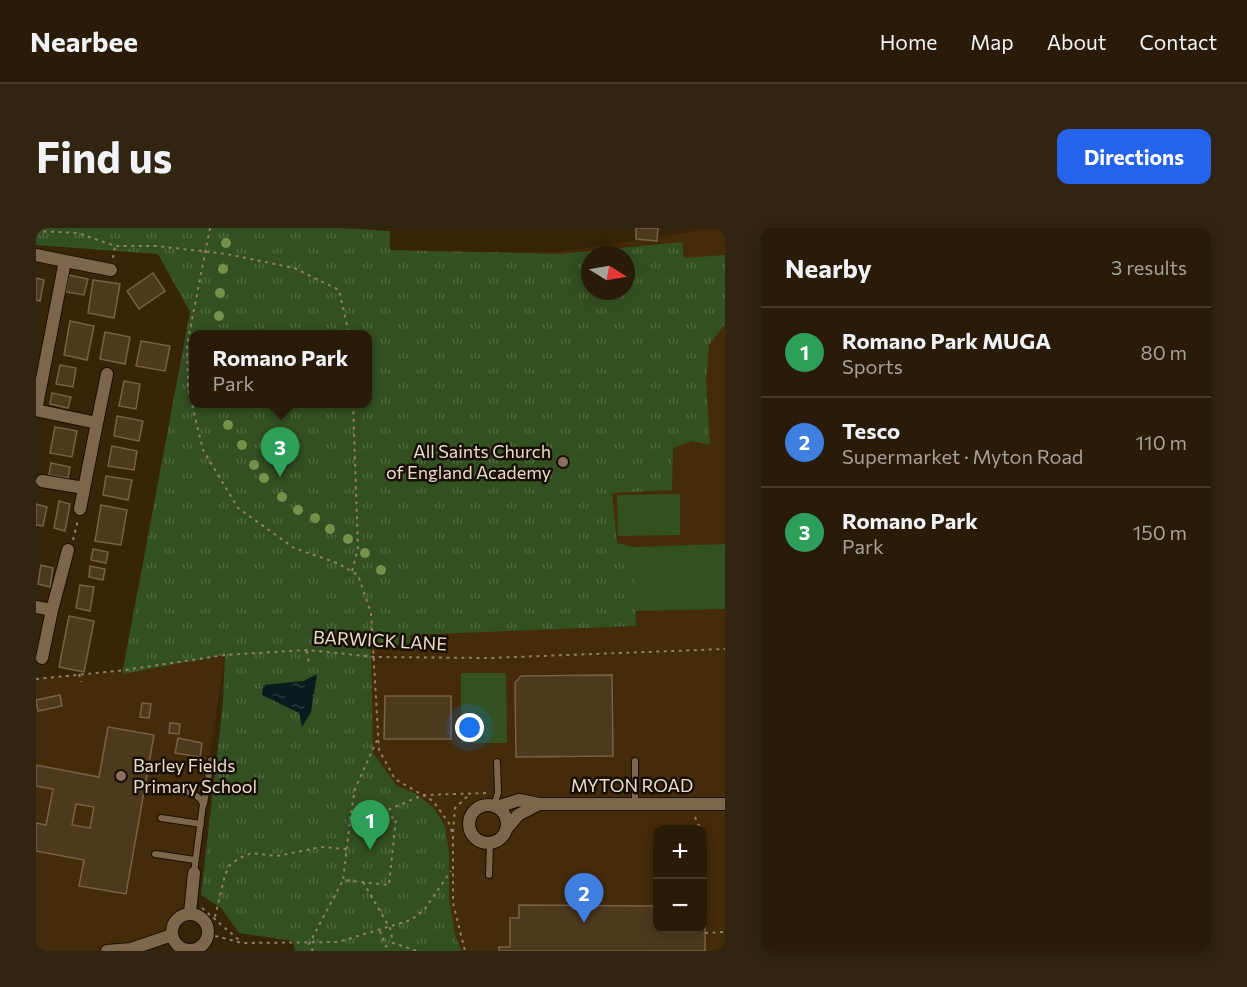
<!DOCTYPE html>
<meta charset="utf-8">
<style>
:root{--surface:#291b07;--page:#312411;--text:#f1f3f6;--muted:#a5a19b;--line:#453928;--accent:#2563eb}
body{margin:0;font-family:Commissioner,sans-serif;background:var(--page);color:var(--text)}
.controls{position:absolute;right:18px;bottom:18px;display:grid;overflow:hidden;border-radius:12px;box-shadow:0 3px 15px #0003}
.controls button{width:54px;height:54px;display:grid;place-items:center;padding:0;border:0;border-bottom:2px solid var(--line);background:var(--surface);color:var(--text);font:30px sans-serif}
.compass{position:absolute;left:545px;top:18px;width:54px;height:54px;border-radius:50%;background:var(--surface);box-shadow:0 3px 15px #0003;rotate:101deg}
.you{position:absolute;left:434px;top:500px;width:21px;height:21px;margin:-15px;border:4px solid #fff;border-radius:50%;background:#1a73e8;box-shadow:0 0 0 9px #1a73e833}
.badge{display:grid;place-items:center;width:39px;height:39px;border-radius:50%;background:var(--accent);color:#fff;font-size:20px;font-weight:700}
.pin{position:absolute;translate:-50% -50px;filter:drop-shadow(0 2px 3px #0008)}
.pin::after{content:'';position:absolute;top:32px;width:21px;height:18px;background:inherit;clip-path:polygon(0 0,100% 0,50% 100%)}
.popup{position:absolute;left:153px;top:102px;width:183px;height:78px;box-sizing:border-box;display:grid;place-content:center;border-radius:12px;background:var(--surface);filter:drop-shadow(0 2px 4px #0005);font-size:20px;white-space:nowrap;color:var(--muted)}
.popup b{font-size:22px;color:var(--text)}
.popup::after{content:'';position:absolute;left:50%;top:100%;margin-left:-12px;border:12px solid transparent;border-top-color:var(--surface)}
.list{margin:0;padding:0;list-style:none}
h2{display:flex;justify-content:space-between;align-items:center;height:78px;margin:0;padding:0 24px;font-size:26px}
h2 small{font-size:20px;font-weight:400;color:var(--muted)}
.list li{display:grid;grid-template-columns:39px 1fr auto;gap:18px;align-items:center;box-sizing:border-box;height:90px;padding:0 24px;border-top:2px solid var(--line)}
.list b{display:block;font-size:22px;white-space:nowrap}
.list p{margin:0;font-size:20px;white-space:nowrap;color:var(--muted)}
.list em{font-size:20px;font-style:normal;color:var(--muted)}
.map{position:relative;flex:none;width:689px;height:723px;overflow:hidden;border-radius:12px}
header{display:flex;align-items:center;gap:36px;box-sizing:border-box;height:84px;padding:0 30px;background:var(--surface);border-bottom:2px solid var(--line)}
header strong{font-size:28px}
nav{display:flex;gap:33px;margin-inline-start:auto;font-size:21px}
.intro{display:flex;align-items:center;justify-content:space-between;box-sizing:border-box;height:144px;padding:0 36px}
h1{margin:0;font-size:42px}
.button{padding:15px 27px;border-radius:12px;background:var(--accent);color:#fff;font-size:21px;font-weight:700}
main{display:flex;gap:36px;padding:0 36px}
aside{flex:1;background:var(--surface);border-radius:12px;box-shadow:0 3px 15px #0003}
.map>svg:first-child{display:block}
.built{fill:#442b09;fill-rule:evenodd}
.grass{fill:#335021}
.park{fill:url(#park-tufts);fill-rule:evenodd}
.water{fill:url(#water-ripples)}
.building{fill:#4d391e;stroke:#786247;stroke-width:1.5;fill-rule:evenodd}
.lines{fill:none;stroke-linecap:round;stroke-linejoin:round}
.service-casing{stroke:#1c0e00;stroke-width:8}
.minor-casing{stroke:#1c0e00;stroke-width:14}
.path{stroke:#90806b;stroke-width:2;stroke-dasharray:3 4.5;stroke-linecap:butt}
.service{stroke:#7d674c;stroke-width:6}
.minor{stroke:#7d674c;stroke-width:12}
.tree{fill:#75914a}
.education-dot{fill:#8d6e63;stroke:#180f05;stroke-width:2}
.labels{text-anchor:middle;stroke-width:5;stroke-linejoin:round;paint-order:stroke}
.poi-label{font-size:18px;fill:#e9dccd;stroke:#180f05;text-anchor:end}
.street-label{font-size:18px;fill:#e9dccd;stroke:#180f05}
</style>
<header>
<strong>Nearbee</strong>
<nav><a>Home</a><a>Map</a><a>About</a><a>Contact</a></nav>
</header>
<div class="intro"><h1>Find us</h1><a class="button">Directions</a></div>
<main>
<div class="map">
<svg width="689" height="723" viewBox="0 0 689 723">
<defs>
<pattern id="park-tufts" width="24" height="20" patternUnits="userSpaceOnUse" patternTransform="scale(1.5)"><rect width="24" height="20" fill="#335021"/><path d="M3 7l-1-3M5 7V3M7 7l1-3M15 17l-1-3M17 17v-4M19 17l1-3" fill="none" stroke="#516940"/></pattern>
<pattern id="water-ripples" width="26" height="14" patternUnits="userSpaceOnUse" patternTransform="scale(1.5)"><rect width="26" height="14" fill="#081b1d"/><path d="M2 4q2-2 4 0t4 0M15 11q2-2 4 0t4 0" fill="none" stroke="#2c3c3d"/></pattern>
</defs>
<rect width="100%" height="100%" fill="#372409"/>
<path class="built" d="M680,0h9v723h-264l-6,-17 -6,-36v-46l-34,-59 -18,-7 -24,-33 -3,-105 40,-5 -20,-392 169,1zM554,27h36v36h-36zM622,602h44v98h-44z
M189,427l-33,218 -2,40 -9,2 -7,7 -2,13 -65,16h-71v-272l89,-9z"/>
<path class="grass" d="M644,266v41l-62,1 -1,-41z
M689,316v65l-90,2 -2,-64z
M425,445h45l1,70h-46z"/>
<path class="park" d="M0,0h301l53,3v19l169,4 123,-12 2,16 41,-3v69l-16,21 -3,36 4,64 -19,-4 -18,7 -1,42 -60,3 5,50 16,4 3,79 -226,9v8l-39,5 2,105 24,33 18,7 19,15 11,18 4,26v46l6,36 6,17h-166l-2,-10 -54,-8 -18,-25 -20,-13 22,-193 2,-47 -103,19 68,-362 -32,-58 -122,-9zM554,27h36v36h-36zM157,106h174v70h-174z"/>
<path class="water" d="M281,446l-6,38 -9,15 -3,-14 -37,-18 1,-10 41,-4z"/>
<path class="building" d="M600,0h22l-1,13 -21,-2z
M117,45l12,18 -26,18 -12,-18z
M33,47l19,4 -4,16 -18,-3z
M0,50l8,2 -4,21 -4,-1z
M57,52l27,4 -6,34 -26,-5z
M34,93l24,5 -7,34 -23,-5z
M69,104l25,5 -5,27 -25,-5z
M105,113l29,5 -5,25 -29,-5z
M24,137l16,3 -3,19 -17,-3z
M88,153l16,3 -4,25 -17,-3z
M16,165l19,4 -3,11 -18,-4z
M81,188l26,5 -4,20 -25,-5z
M19,199l22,4 -5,26 -22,-4z
M76,218l25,5 -3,19 -26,-4z
M15,235l19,4 -2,11 -19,-3z
M70,248l26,4 -4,20 -25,-5z
M23,273l11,3 -5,27 -11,-3z
M0,276l11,3 -4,19 -7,-1z
M65,277l26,5 -6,35 -26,-4z
M57,321l15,3 -2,11 -15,-3z
M5,337l12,3 -3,19 -12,-3z
M54,338l15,3 -2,11 -14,-3z
M44,357l14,2 -4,24 -14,-3z
M33,388l25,5 -10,51 -25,-5z
M576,447l1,81 -97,1 -1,-74 6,-7z
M24,467l2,11 -24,5 -2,-11z
M349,468h66v43h-67z
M106,475l9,1 -2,14 -9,-1z
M134,495l10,1 -1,10 -10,-1z
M72,499l46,8 -28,159 -47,-8 5,-26 -48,-9v-28l10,2 7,-36 -17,-3v-21l63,12zM40,576l18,3 -4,21 -18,-3z
M142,510l24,5 -2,14 -25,-4z
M483,677l139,1v22h44v-22h3v45h-206v-4h11v-29h9z"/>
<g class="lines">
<g class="service-casing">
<path id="service" d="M599,533v45
M129,561c14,2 33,1 38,15l-9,69
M168,576l7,-44
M458,577l4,-12 -1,-31
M125,590l40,6
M119,626l40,6
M453,647l1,-32"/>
</g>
<g class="minor-casing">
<path id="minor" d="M0,27l29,6 -29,149
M29,33l46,9
M0,182l61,13 -17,86
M61,195l10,-49
M6,253l42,7
M0,379l16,3 16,-60
M6,430l10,-48
M433 596a19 19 0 1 1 38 0a19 19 0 1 1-38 0Z
M461,579l22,-7 20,4h186
M471,600l11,-13 21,-11
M154,685l4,-40
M136 704a18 18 0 1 1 36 0a18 18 0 1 1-36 0Z
M71,723l24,-2 41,-14"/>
</g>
<path class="path" d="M174,0l-23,117 1,43 15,62 35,58 56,40 43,15 21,12 13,38 8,137 16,29 38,22 16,22 4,12v68l12,48
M0,3l42,2 37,13h41l71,8 67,14 45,22 10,44
M77,30l2,-12
M37,312l5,-20
M316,343l6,-23 -5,-144
M271,423l2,12
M43,446l2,8
M0,451l89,-9 100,-15 82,-5 68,7 114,1 236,-9
M315,585l4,-24 22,-49
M340,587l20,3 -7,67 -46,-5 8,-67 25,2 47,-20 66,-2
M659,589l6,13
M417,604l2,-24 15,-14
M666,604l2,58
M327,654l27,46 3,15 24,8
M166,680l38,33
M179,689l10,-42 4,-9 9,-7 13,-6 26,3 44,-9 26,2
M344,703l8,20
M669,705l20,-1
M172,706l34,9 96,-1 73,-22 13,-10 27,-39
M277,723l-4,-7 34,-64"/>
<use href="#service" class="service"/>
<use href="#minor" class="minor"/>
</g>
<g class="tree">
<circle cx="190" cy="15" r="5"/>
<circle cx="187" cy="41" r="5"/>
<circle cx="184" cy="65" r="5"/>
<circle cx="183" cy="88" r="5"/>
<circle cx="192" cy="197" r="5"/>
<circle cx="206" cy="217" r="5"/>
<circle cx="218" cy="237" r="5"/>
<circle cx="228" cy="250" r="5"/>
<circle cx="246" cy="269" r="5"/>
<circle cx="262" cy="282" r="5"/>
<circle cx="279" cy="290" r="5"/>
<circle cx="294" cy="301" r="5"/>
<circle cx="312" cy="311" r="5"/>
<circle cx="329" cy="325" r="5"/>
<circle cx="345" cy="342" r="5"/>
</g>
<g class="education-dot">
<circle cx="527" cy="234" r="6"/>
<circle cx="85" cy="548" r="6"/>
</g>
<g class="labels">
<g class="poi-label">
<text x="515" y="230">All Saints Church<tspan x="515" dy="21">of England Academy</tspan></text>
<text x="97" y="544" text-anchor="start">Barley Fields<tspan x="97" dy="21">Primary School</tspan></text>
</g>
<g class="street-label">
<text transform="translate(344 413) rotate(3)" y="6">BARWICK LANE</text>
<text x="596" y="564">MYTON ROAD</text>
</g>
</g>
</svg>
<div class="controls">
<button>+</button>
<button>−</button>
</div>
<svg class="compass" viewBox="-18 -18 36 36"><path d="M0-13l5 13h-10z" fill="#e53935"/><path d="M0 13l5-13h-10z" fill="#a5a19b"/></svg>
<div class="you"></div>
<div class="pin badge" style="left:334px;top:622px;background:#2e9e5b">1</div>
<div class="pin badge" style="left:548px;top:695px;background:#3f7fe0">2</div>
<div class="pin badge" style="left:244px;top:249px;background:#2e9e5b">3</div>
<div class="popup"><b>Romano Park</b>Park</div>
</div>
<aside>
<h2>Nearby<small>3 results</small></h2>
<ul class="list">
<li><span class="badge" style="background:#2e9e5b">1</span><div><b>Romano Park MUGA</b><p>Sports</p></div><em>80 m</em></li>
<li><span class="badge" style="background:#3f7fe0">2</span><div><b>Tesco</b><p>Supermarket · Myton Road</p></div><em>110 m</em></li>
<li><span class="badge" style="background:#2e9e5b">3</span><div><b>Romano Park</b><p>Park</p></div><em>150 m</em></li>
</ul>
</aside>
</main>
